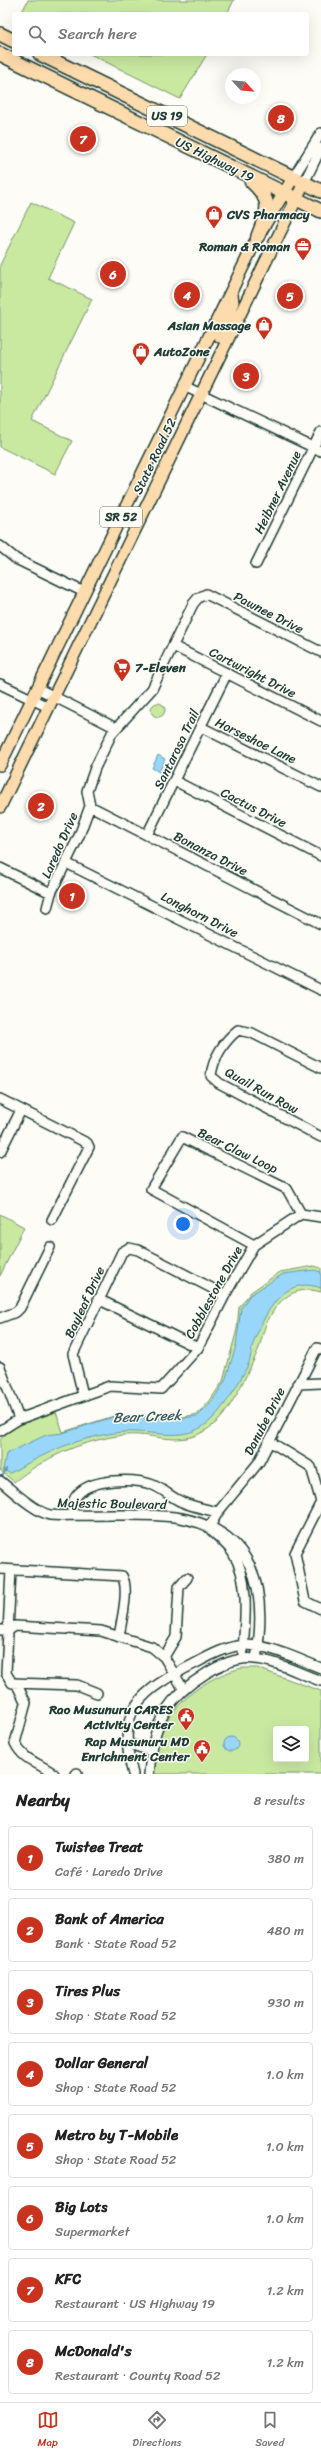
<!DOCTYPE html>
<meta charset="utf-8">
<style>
:root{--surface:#fff;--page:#f6f6f6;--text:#222;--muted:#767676;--line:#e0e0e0;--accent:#c8321e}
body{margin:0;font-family:Sriracha,sans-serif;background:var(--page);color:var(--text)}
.controls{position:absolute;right:12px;bottom:12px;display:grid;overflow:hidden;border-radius:4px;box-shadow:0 4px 16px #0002}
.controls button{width:36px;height:36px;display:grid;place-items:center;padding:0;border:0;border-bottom:1px solid var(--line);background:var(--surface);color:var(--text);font:20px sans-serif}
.compass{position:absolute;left:225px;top:68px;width:36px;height:36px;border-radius:50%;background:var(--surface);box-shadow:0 4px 16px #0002;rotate:116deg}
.you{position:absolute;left:183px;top:1224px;width:14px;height:14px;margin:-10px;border:3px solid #fff;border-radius:50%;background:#1a73e8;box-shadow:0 0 0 6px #1a73e833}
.badge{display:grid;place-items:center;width:26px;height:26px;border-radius:50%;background:var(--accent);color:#fff;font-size:13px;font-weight:700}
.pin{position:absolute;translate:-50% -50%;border:2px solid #fff;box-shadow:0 1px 4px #0006}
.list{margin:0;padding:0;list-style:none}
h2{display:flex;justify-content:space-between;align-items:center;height:52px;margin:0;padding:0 16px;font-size:17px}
h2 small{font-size:13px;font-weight:400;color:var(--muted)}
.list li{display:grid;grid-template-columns:26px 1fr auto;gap:12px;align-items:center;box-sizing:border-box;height:64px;margin:0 8px 8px;padding:0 8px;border:1px solid var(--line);border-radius:4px}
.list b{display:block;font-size:15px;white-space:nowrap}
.list p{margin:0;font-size:13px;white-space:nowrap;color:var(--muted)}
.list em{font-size:13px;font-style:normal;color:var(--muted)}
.icon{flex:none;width:22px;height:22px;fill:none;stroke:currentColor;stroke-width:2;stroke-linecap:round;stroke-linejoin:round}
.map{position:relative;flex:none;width:321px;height:1774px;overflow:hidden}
.search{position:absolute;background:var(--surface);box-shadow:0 4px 16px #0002;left:12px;right:12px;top:12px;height:44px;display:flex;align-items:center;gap:10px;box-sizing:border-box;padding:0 14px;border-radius:4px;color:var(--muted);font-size:15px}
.sheet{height:628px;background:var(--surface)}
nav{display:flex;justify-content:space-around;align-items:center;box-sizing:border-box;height:56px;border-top:1px solid var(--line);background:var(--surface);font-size:11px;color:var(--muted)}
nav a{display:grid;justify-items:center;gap:2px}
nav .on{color:var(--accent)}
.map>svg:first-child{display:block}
.green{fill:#c9e9a1;stroke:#74936a;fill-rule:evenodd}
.water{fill:#99d7fa;stroke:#6899ab}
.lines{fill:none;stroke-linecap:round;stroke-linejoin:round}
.stream{stroke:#6899ab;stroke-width:2}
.minor-casing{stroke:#1f3d34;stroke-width:12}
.major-casing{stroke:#1f3d34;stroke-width:14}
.highway-casing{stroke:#1f3d34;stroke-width:16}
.minor{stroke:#fdfcf7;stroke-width:9}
.major{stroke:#fddbac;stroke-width:11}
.highway{stroke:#fddbac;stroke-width:13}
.labels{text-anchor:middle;stroke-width:3;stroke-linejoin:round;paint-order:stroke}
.shield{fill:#fdfcf7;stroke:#62766e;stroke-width:1}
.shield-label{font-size:12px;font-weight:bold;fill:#1f3d34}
.street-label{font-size:13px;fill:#1f3d34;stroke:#fdfcf7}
.poi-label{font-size:13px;font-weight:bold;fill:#1f3d34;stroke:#fdfcf7;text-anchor:end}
.water-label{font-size:14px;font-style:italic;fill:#375c5c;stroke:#fdfcf7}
</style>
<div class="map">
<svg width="321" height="1774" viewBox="0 0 321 1774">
<rect width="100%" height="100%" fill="#fdfcf7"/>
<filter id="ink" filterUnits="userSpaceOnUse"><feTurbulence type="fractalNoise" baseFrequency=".025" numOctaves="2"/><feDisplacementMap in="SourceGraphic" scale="8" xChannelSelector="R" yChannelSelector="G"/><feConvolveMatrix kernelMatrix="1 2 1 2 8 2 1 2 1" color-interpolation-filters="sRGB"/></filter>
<g filter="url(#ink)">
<path class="green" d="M28,0h206l-7,14h-206z
M90,54h117l-27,45z
M31,202l43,21 -26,55 44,21 -60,122 40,20 -17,33 -55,-27v-182z
M151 710a7 7 0 1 1 14 0a7 7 0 1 1-14 0Z
M0,1214l24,13 -24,49z
M314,1266l7,2v24c-29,-9 -48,12 -57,38 -2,6 -3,12 -5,18 -7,17 -28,61 -41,73 -38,34 -60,8 -101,15 -38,6 -73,22 -103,46l-14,-12v-30c12,-16 38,-21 56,-28l7,20 54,-17 61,3 20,-4 11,-12 14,-21 14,-52 2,-22 12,-15 29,-20z
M242,1668h15l64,23v83h-167c-5,-52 41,-95 88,-106zM276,1729h30v30h-30z"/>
<path class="water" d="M158,755l7,4 -6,13 -7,-4z
M314,1270l7,2v16c-38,-14 -57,27 -68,56 -2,7 -2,15 -5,21 -9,18 -21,39 -35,53 -23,24 -49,15 -77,14 -13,-1 -30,2 -42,5 -29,6 -59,22 -84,36l-7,-3 3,-16 40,-19 17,-2 53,-17 61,3 21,-3 13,-13 14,-22 11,-35 5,-38 9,-13 33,-21z
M224 1744a7 7 0 1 1 14 0a7 7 0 1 1-14 0Z"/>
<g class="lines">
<path class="stream" d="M1,1479l5,-10"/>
<g class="minor-casing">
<path id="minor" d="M293,178l28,-45
M304,183l17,-35
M184,386l137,65
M0,546l16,13 68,33
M256,564l65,-132
M173,646l148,75
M0,684l48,23
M37,688l79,40
M201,727l120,60
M175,781l146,75
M90,806l231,118
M147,835l80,-162
M66,863l255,127
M0,868l51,25
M47,908l4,-15 28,-57 11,-30 -3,-15 8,-23 17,-35 40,-44 41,-85 5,-6 8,-4 115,58
M321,1068l-69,-35 -14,-3c-14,11 -25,28 -27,46l8,7 102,54
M0,1099l87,44 2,4 -37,73
M0,1152l21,-42
M254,1245l-103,-56 31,-52 105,52 14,25
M98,1299l100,49
M0,1318l16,-6 4,-4 30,-61
M0,1367l19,52
M298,1384l23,-1
M83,1395l-10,-41 49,-102 7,-4 9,2 87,45
M0,1431l19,-12 91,-33 51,3 37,-41 27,-53 29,-50 47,-31 20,3
M269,1441l42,26 10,35 -26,51 10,48 16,8
M0,1481c12,9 35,31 50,34 9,1 19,0 27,0 32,1 66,-2 98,2 80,12 93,71 81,142
M72,1515c0,-7 0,-14 5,-20 14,-17 58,-17 76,-10 10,4 19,13 29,17 11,5 24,7 36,10
M209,1528l9,-16 41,-50 58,-114 4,1
M211,1530c7,7 17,15 22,23 17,27 12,67 10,98
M0,1569l122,7c8,13 -1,46 -3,61
M11,1570l-5,103 6,10 65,2 20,8
M0,1630h9l6,-4 86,5 51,16 12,10 20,33
M164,1657l12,-20 3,-50 8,-9
M16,1683l10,20 -11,40c8,17 24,20 39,31
M126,1743l25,8
M76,1774l1,-1
M133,1774c-18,-65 7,-83 61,-110 15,-8 33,-18 51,-19 26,0 52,14 76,23
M149,1774c2,-22 5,-45 17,-64 16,-24 59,-55 89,-51 22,2 45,15 66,22"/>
</g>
<g class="major-casing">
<path id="major" d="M220,337l13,-35 -1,-7
M0,765l258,-529 35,-58
M0,807l304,-624"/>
</g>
<g class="highway-casing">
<path id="highway" d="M0,34l14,7
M0,54l321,157
M40,54l281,137
M251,181c23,21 17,29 7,55"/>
</g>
<use href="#minor" class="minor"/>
<use href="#major" class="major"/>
<use href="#highway" class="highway"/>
</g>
</g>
<defs>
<g id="shop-pin" transform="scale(0.9)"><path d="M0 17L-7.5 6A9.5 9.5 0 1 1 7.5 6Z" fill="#c8321e" stroke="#fdfcf7"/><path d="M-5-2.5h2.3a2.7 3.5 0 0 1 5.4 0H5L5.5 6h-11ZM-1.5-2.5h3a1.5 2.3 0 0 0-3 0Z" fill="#fff"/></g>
<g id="office-pin" transform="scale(0.9)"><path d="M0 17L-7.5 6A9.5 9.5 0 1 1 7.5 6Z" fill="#c8321e" stroke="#fdfcf7"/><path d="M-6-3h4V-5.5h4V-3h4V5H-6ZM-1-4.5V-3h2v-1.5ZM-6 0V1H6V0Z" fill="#fff"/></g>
<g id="supermarket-pin" transform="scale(0.9)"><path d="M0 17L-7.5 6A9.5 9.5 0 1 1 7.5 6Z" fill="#c8321e" stroke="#fdfcf7"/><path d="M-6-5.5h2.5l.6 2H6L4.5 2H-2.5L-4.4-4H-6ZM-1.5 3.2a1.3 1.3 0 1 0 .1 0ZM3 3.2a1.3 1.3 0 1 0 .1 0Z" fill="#fff"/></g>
<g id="civic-pin" transform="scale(0.9)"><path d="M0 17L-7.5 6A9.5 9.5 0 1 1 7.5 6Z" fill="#c8321e" stroke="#fdfcf7"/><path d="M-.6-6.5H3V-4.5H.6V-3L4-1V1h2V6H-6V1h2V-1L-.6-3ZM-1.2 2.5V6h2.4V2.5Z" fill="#fff"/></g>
</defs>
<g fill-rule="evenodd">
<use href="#shop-pin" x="214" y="214"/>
<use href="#office-pin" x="303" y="246"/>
<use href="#shop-pin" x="264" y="325"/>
<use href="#shop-pin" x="141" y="351"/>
<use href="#supermarket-pin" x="122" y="667"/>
<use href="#civic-pin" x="186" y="1716"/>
<use href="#civic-pin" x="202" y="1748"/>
</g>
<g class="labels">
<g class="shield">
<rect x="147" y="106" width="40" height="20" rx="3"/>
<rect x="100" y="507" width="42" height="20" rx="3"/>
</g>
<g class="shield-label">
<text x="167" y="120">US 19</text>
<text x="121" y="521">SR 52</text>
</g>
<g class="street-label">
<text transform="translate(215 159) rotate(26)" y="5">US Highway 19</text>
<text transform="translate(154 456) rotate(-64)" y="5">State Road 52</text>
<text transform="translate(277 492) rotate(-64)" y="5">Heibner Avenue</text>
<text transform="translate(269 612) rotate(27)" y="5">Pawnee Drive</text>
<text transform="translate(253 672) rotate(27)" y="5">Cartwright Drive</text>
<text transform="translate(256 740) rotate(26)" y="5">Horseshoe Lane</text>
<text transform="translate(176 749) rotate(-64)" y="5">Santarosa Trail</text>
<text transform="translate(254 807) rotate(27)" y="5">Cactus Drive</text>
<text transform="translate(59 845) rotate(-66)" y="5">Laredo Drive</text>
<text transform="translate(211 853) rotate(27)" y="5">Bonanza Drive</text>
<text transform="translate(200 914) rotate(27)" y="5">Longhorn Drive</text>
<text transform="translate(262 1090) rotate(29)" y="5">Quail Run Row</text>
<text transform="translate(238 1150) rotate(26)" y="5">Bear Claw Loop</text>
<text transform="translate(213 1292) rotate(-61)" y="5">Cobblestone Drive</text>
<text transform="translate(84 1302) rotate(-65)" y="5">Bayleaf Drive</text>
<text transform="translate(264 1421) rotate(-63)" y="5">Danube Drive</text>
<text transform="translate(112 1503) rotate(1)" y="5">Majestic Boulevard</text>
</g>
<g class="poi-label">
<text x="227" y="219" text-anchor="start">CVS Pharmacy</text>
<text x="290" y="251">Roman &amp; Roman</text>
<text x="251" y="330">Asian Massage</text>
<text x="154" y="356" text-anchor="start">AutoZone</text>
<text x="135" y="672" text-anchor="start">7-Eleven</text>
<text x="173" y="1714">Rao Musunuru CARES<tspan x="173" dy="15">Activity Center</tspan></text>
<text x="189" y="1746">Rap Musunuru MD<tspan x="189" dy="15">Enrichment Center</tspan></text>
</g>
<g class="water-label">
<text transform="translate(147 1416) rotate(-2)" y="5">Bear Creek</text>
</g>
</g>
</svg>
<div class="controls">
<button><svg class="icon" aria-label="layers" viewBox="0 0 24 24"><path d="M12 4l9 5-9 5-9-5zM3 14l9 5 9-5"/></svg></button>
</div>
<svg class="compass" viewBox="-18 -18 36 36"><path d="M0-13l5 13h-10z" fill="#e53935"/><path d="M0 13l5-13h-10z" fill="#767676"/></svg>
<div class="you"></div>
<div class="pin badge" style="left:72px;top:896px">1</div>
<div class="pin badge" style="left:41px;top:806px">2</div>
<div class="pin badge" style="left:246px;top:376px">3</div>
<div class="pin badge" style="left:187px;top:295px">4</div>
<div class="pin badge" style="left:290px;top:296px">5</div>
<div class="pin badge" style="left:113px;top:274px">6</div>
<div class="pin badge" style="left:83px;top:139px">7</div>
<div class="pin badge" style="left:281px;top:118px">8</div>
<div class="search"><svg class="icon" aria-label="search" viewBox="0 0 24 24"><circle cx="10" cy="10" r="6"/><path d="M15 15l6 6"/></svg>Search here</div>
</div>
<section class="sheet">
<h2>Nearby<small>8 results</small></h2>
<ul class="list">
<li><span class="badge">1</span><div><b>Twistee Treat</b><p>Café · Laredo Drive</p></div><em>380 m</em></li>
<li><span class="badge">2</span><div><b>Bank of America</b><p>Bank · State Road 52</p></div><em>480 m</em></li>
<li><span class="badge">3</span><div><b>Tires Plus</b><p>Shop · State Road 52</p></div><em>930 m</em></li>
<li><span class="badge">4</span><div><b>Dollar General</b><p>Shop · State Road 52</p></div><em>1.0 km</em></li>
<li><span class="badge">5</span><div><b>Metro by T-Mobile</b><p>Shop · State Road 52</p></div><em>1.0 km</em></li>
<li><span class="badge">6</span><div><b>Big Lots</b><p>Supermarket</p></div><em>1.0 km</em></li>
<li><span class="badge">7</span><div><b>KFC</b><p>Restaurant · US Highway 19</p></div><em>1.2 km</em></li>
<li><span class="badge">8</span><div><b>McDonald's</b><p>Restaurant · County Road 52</p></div><em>1.2 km</em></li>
</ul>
</section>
<nav>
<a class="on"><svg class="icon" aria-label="map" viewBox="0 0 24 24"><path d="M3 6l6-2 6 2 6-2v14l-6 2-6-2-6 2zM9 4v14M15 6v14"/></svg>Map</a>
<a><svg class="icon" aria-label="directions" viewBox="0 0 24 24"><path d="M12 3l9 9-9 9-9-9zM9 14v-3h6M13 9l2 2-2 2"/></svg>Directions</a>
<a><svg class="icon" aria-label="saved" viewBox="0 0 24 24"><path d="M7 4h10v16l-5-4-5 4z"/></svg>Saved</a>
</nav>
